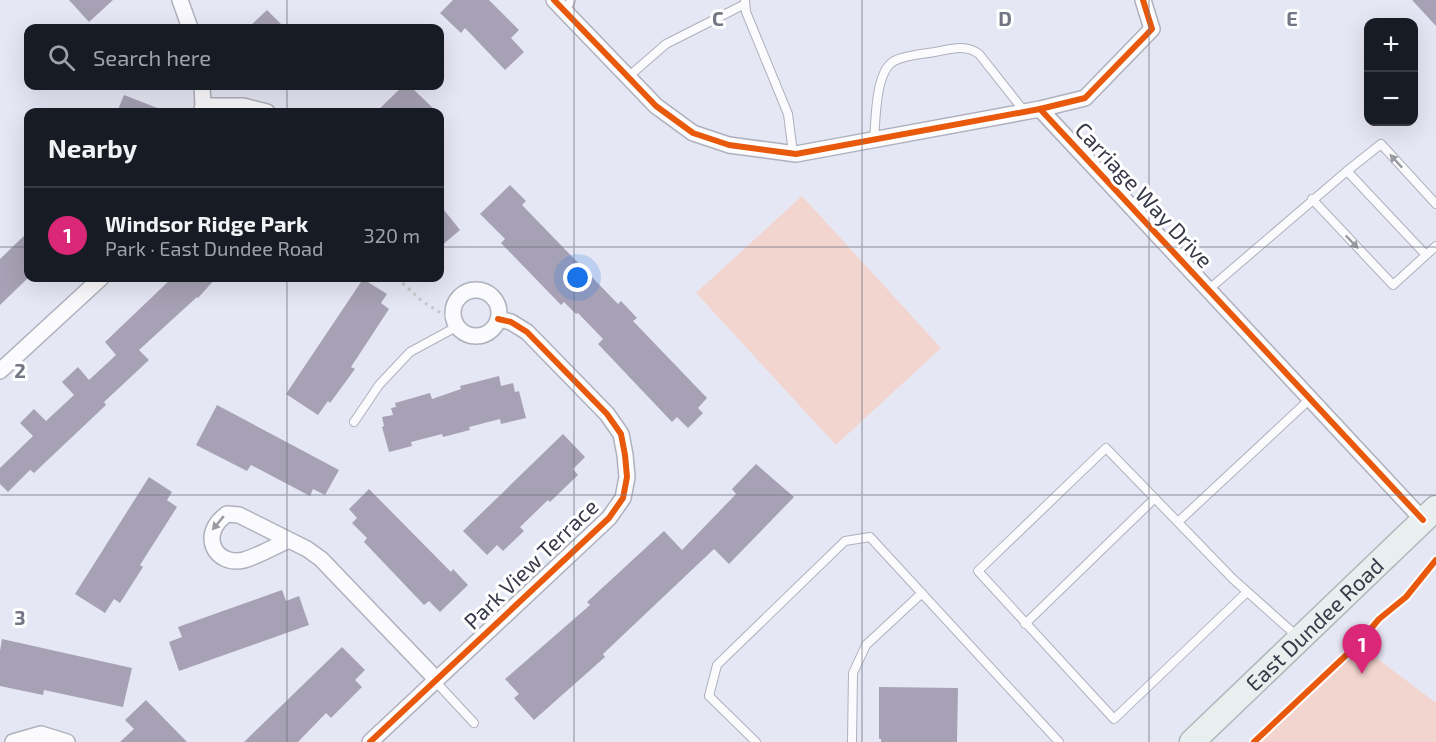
<!DOCTYPE html>
<meta charset="utf-8">
<style>
:root{--surface:#171b24;--page:#20242c;--text:#f1f3f6;--muted:#9ea1a6;--line:#363941;--accent:#db2777}
body{margin:0;font-family:"Exo 2",sans-serif;background:var(--page);color:var(--text)}
.controls{position:absolute;right:18px;top:18px;display:grid;overflow:hidden;border-radius:12px;box-shadow:0 6px 24px #0002}
.controls button{width:54px;height:54px;display:grid;place-items:center;padding:0;border:0;border-bottom:2px solid var(--line);background:var(--surface);color:var(--text);font:30px sans-serif}
.you{position:absolute;left:578px;top:278px;width:21px;height:21px;margin:-15px;border:4px solid #fff;border-radius:50%;background:#1a73e8;box-shadow:0 0 0 9px #1a73e833}
.badge{display:grid;place-items:center;width:39px;height:39px;border-radius:50%;background:var(--accent);color:#fff;font-size:20px;font-weight:700}
.pin{position:absolute;translate:-50% -50px;filter:drop-shadow(0 2px 3px #0008)}
.pin::after{content:'';position:absolute;top:32px;width:21px;height:18px;background:inherit;clip-path:polygon(0 0,100% 0,50% 100%)}
.list{margin:0;padding:0;list-style:none}
h2{display:flex;justify-content:space-between;align-items:center;height:78px;margin:0;padding:0 24px;font-size:26px}
h2 small{font-size:20px;font-weight:400;color:var(--muted)}
.list li{display:grid;grid-template-columns:39px 1fr auto;gap:18px;align-items:center;box-sizing:border-box;height:96px;padding:0 24px;border-top:2px solid var(--line)}
.list b{display:block;font-size:22px;white-space:nowrap}
.list p{margin:0;font-size:20px;white-space:nowrap;color:var(--muted)}
.list em{font-size:20px;font-style:normal;color:var(--muted)}
.icon{flex:none;width:33px;height:33px;fill:none;stroke:currentColor;stroke-width:2;stroke-linecap:round;stroke-linejoin:round}
.map{position:relative;flex:none;width:1436px;height:742px;overflow:hidden}
.search{position:absolute;background:var(--surface);box-shadow:0 6px 24px #0002;left:24px;top:24px;width:420px;height:66px;display:flex;align-items:center;gap:15px;box-sizing:border-box;padding:0 21px;border-radius:12px;color:var(--muted);font-size:22px}
.panel{position:absolute;background:var(--surface);box-shadow:0 6px 24px #0002;left:24px;top:108px;width:420px;height:174px;border-radius:12px}
.map>svg:first-child{display:block}
.green{fill:#f3d5cf}
.building{fill:#a7a1b5}
.lines{fill:none;stroke-linecap:round;stroke-linejoin:round}
.service-casing{stroke:#afb0bd;stroke-width:10}
.minor-casing{stroke:#afb0bd;stroke-width:18}
.primary-casing{stroke:#acb9ba;stroke-width:27}
.path{stroke:#c8c9ce;stroke-width:3;stroke-dasharray:3 4.5;stroke-linecap:butt}
.service{stroke:#fbfbfd;stroke-width:8}
.minor{stroke:#fbfbfd;stroke-width:15}
.primary{stroke:#e9efee;stroke-width:24}
.cycleway-casing{stroke:#fff;stroke-width:10}
.cycleway{stroke:#e8590c;stroke-width:6}
.oneway{fill:#9a9aa3}
.grid{fill:none;stroke:#757685;stroke-width:1.5;stroke-opacity:0.55}
.labels{text-anchor:middle;stroke-width:6;stroke-linejoin:round;paint-order:stroke}
.street-label{font-size:22px;fill:#383949;stroke:#fff}
.grid-label{font-size:20px;text-anchor:middle;font-weight:bold;fill:#757685;stroke:#fff;stroke-width:6;stroke-linejoin:round;paint-order:stroke}
</style>
<div class="map">
<svg width="1436" height="742" viewBox="0 0 1436 742">
<rect width="100%" height="100%" fill="#e6e7f4"/>
<path class="green" d="M802,196l139,152 -105,97 -140,-152z
M1358,644l78,59v39h-182z"/>
<path class="building" d="M69,0h44l-24,22z
M453,0h36l30,30 -8,8 13,14 -19,18 -40,-42 -4,5 -21,-20z
M1412,0h24v26z
M267,10l18,18h-37z
M403,86h7l27,26h-61z
M124,95l41,16v1h-48z
M510,185l16,16 -4,4 96,99 3,-3 16,17 -4,3 74,77 -9,10 5,5 -15,15 -11,-11 -5,5 -74,-78 5,-5 -25,-26 -2,1 -12,-12 -3,3 -60,-62 4,-4 -25,-25z
M440,205l20,25 -20,17z
M28,232v46l-28,27v-46z
M172,278h44l-18,20 -1,-1 -58,53 10,10 -45,42 2,3 -72,68 -4,-3 -22,22 -8,-8v-16l33,-32 -13,-13 14,-14 12,12 28,-26 -12,-13 16,-15 11,13 27,-25 -11,-13z
M363,279l24,15 -6,9 8,6 -38,58 4,2 -25,34 -2,-2 -10,14 -32,-21z
M499,376l2,10 12,-3 2,9 4,-1 7,27 -25,6 -1,-5 -31,8 1,3 -27,7 -1,-3 -31,8 1,4 -23,6 -7,-25 2,-1 -2,-9 11,-2 -2,-7 5,-1 -1,-4 35,-10 2,6 29,-10 -1,-3z
M217,405l122,65 -14,25 -12,-6 -3,7 -59,-31 -4,6 -51,-26z
M563,434l22,23 -12,12 5,6 -28,27 -2,-2 -28,27 4,4 -21,20 -6,-6 -10,10 -24,-24z
M756,464l38,33 -65,67 -15,-15 -111,105 2,3 -71,63 -20,-22 5,-4 -14,-15 85,-74 -3,-3 77,-71 18,19 54,-56 -4,-5z
M149,477l23,15 -5,8 10,7 -37,58 3,2 -23,36 -6,-4 -9,14 -30,-19z
M369,489l82,83 2,-3 15,16 -28,27 -11,-11 -5,4 -60,-63 3,-4 -15,-15 5,-5 -8,-9z
M282,590l4,11 13,-5 10,29 -130,46 -10,-29 13,-5 -4,-10z
M2,639l130,29 -9,39 -79,-17 -1,5 -43,-9v-35z
M342,647l23,23 -10,10 7,7 -31,31 -5,-5 -28,29h-54z
M879,687l79,1 -1,54h-76v-3h-2z
M146,700l41,42h-67l14,-13 -9,-9z"/>
<g class="lines">
<g class="service-casing">
<path id="service" d="M745,0l1,12 42,102 5,39
M565,11l6,-11
M628,77l38,-33 79,-40
M874,139c2,-20 1,-67 20,-78 11,-6 28,-7 41,-9 16,-3 30,-8 44,2l45,57
M1347,171l34,-27 55,60
M1312,199l81,86 43,-39
M1208,290l139,-119 79,84
M354,422l25,-37 31,-33 48,-26
M1178,522l132,-123
M1247,592l-133,127 -136,-148 128,-123 127,131 65,58
M1025,624l130,-126
M435,681l39,42
M756,742l-47,-46 8,-31 128,-124 25,-4 189,205
M852,742l1,-69 13,-28 56,-52"/>
</g>
<g class="minor-casing">
<path id="minor" d="M180,0l10,28
M554,0l102,106 37,27 36,12 67,9 244,-45 45,-11 67,-69 -9,-29
M203,106h40l24,6
M1040,109l383,411
M201,112l2,-6 -1,-20
M453 313a23 23 0 1 1 46 0a23 23 0 1 1-46 0Z
M0,371l101,-93
M287,541c-14,6 -29,15 -43,19 -29,7 -46,-26 -17,-46l12,1 68,34 14,10 115,120
M13,742l28,-8 26,8
M370,742l239,-224 14,-20 4,-21 -2,-22 -4,-21 -14,-20 -80,-82 -16,-10 -13,-3"/>
</g>
<g class="primary-casing">
<g id="primary">
<path id="s1" d="M1192,742l244,-234"/>
</g>
</g>
<path class="path" d="M397,278l25,23 25,16"/>
<use href="#service" class="service"/>
<use href="#minor" class="minor"/>
<use href="#primary" class="primary"/>
<g class="cycleway-casing">
<path id="cycleway" d="M554,0l102,106 37,27 36,12 67,9 244,-45 45,-11 67,-69 -9,-29
M1040,109l383,411
M370,742l239,-224 14,-20 4,-21 -2,-22 -4,-21 -14,-20 -80,-82 -16,-10 -13,-3
M1254,742l104,-98 21,-25 27,-22 30,-37"/>
</g>
<use href="#cycleway" class="cycleway"/>
</g>
<defs><path id="oneway-solid" d="M-6-.8H1V-3.2L6.5 0L1 3.2V.8H-6Z" transform="scale(1.5)"/></defs>
<g class="oneway">
<use href="#oneway-solid" transform="translate(1396 161) rotate(-133)"/>
<use href="#oneway-solid" transform="translate(1352 242) rotate(46)"/>
<use href="#oneway-solid" transform="translate(218 523) rotate(130)"/>
</g>
<path class="grid" d="M287,0v28M574,0v742M862,0v742M1149,0v742M287,86v26M0,247h28M440,247h996M287,278v464M0,495h1436"/>
<g class="labels">
<g class="street-label">
<text transform="translate(1144 195) rotate(47)" y="8">Carriage Way Drive</text>
<text transform="translate(531 564) rotate(-44)" y="8">Park View Terrace</text>
<text dy="8" stroke="none"><textPath href="#s1" startOffset="170">East Dundee Road</textPath></text>
</g>
</g>
<g class="grid-label">
<text x="718" y="26">C</text>
<text x="1005" y="26">D</text>
<text x="1292" y="26">E</text>
<text x="20" y="378">2</text>
<text x="20" y="625">3</text>
</g>
</svg>
<div class="controls">
<button>+</button>
<button>−</button>
</div>
<div class="you"></div>
<div class="pin badge" style="left:1362px;top:674px">1</div>
<div class="search"><svg class="icon" aria-label="search" viewBox="0 0 24 24"><circle cx="10" cy="10" r="6"/><path d="M15 15l6 6"/></svg>Search here</div>
<section class="panel">
<h2>Nearby<small></small></h2>
<ul class="list">
<li><span class="badge">1</span><div><b>Windsor Ridge Park</b><p>Park · East Dundee Road</p></div><em>320 m</em></li>
</ul>
</section>
</div>
